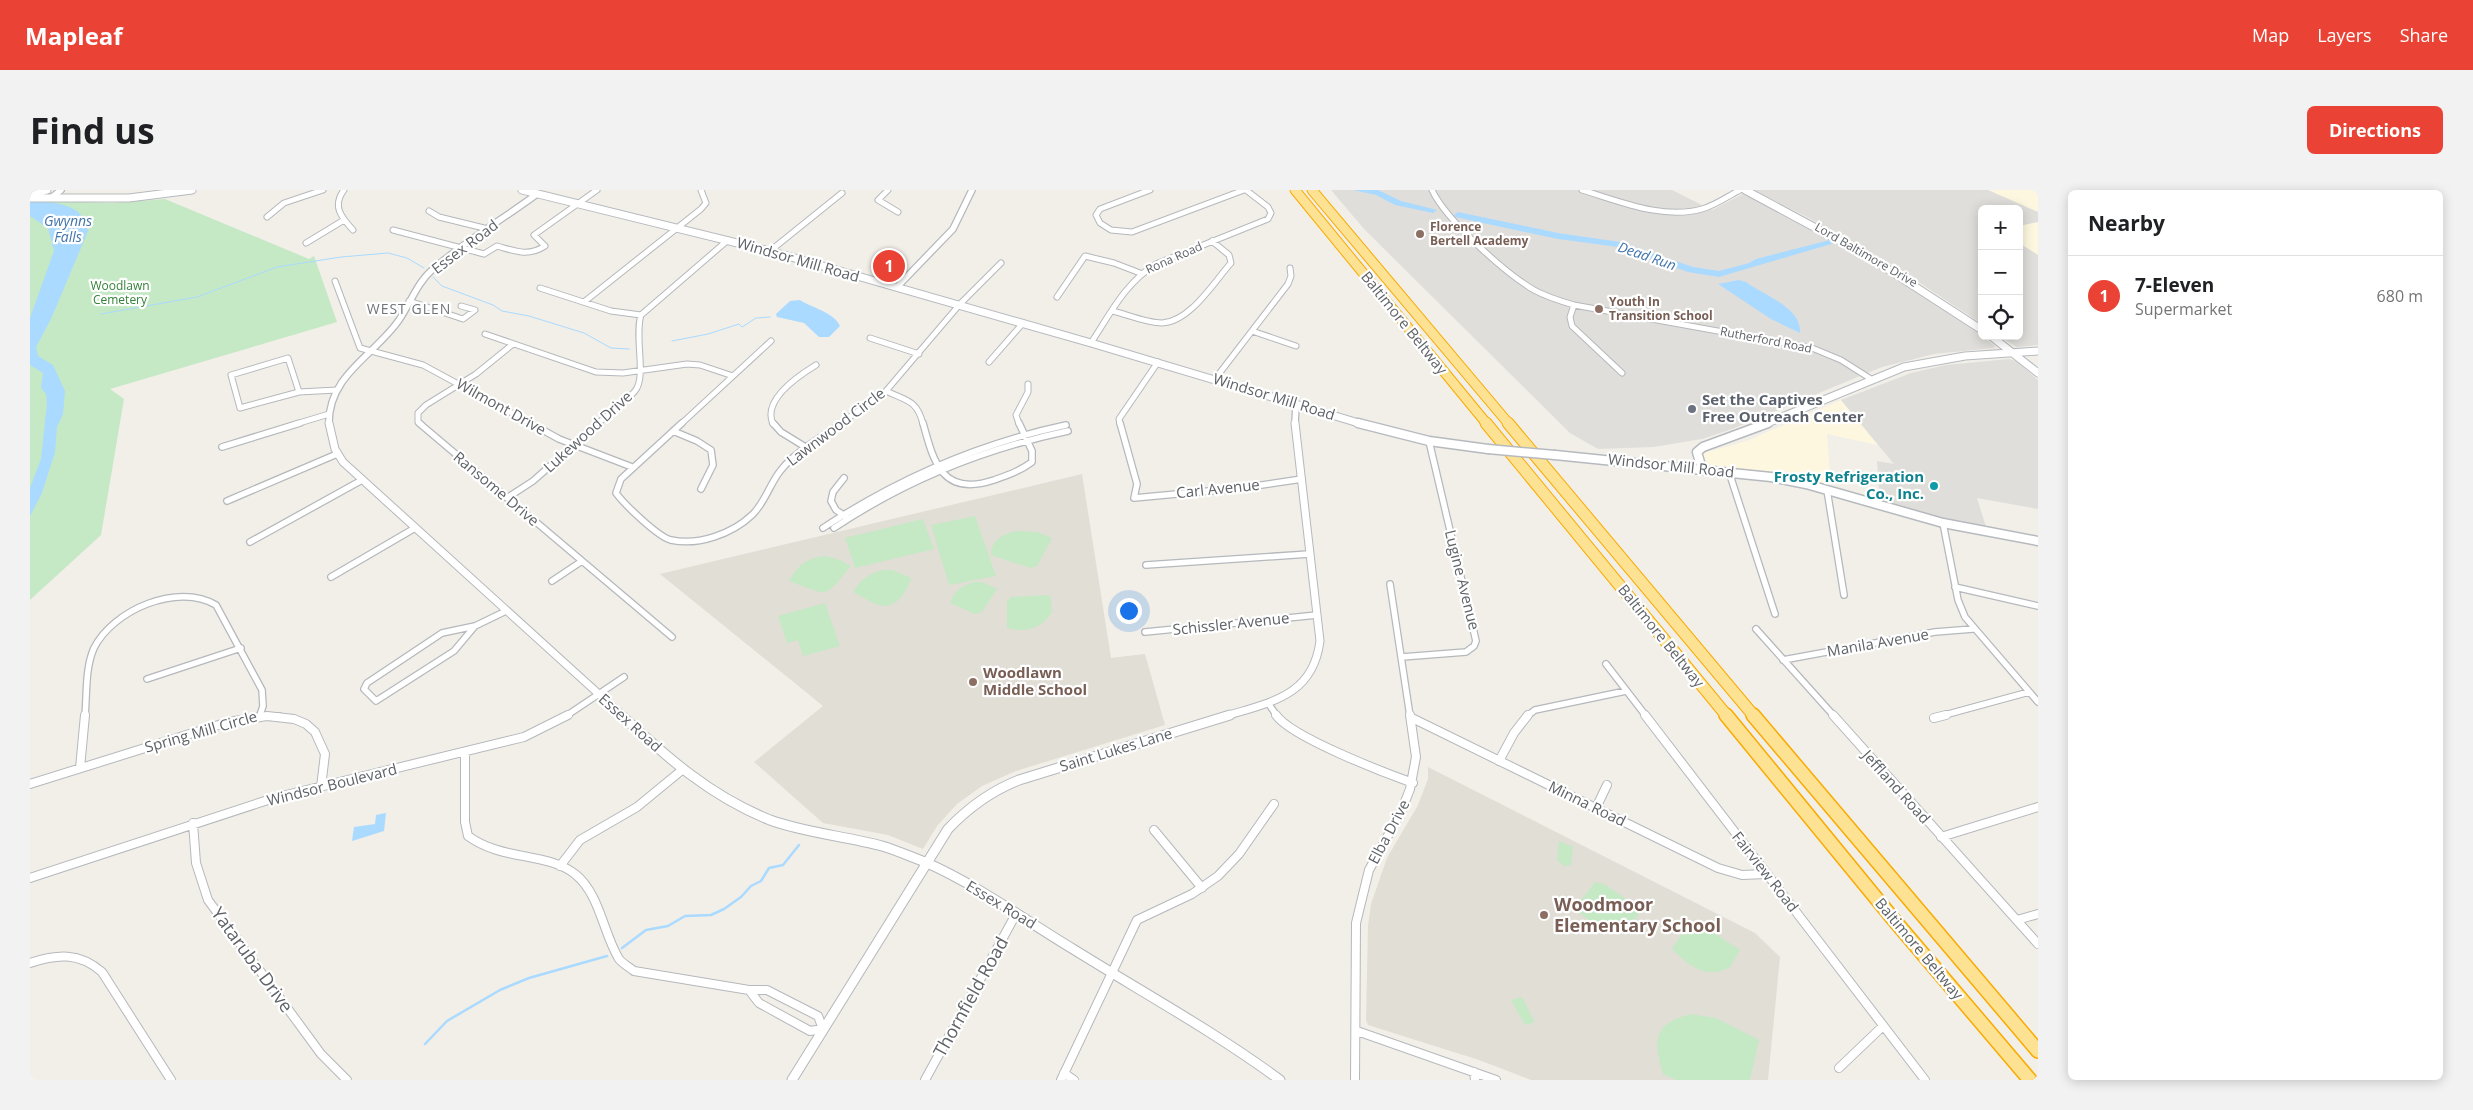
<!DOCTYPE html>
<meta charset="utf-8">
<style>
:root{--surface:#fff;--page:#f2f2f2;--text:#202124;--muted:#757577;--line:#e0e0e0;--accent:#ea4335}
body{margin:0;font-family:"Open Sans",sans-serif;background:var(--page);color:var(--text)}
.controls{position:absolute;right:15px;top:15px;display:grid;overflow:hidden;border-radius:8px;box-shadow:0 2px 12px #0003}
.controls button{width:45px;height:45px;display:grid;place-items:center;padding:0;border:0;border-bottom:1px solid var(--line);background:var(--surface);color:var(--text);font:25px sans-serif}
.you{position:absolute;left:1098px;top:420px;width:18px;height:18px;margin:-12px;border:4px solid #fff;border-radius:50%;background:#1a73e8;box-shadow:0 0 0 8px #1a73e833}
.badge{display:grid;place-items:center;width:32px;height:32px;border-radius:50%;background:var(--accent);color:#fff;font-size:16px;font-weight:700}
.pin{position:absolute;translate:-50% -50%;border:2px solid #fff;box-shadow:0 1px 5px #0006}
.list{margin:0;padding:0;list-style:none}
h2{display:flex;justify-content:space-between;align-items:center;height:65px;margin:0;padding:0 20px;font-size:21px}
h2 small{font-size:16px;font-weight:400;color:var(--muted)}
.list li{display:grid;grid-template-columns:32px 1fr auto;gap:15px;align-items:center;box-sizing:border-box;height:80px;padding:0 20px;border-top:1px solid var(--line)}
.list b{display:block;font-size:19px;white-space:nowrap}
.list p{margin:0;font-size:16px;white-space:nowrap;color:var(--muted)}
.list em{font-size:16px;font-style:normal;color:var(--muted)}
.icon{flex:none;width:28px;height:28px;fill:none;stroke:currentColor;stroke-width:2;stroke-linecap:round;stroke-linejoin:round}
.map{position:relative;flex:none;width:2008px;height:890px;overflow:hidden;border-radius:8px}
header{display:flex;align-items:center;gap:30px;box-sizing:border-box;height:70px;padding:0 25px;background:var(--accent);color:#fff}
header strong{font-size:24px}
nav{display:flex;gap:28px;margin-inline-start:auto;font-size:18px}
.intro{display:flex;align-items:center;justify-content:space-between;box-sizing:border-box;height:120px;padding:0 30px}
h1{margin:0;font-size:35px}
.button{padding:12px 22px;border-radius:8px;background:var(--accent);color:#fff;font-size:18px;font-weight:700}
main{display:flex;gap:30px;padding:0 30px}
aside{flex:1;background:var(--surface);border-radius:8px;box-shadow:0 2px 12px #0003}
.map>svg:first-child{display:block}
.commercial{fill:#fef7e0}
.industrial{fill:#e0deda}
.education{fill:#e1ded6}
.green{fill:#c5e8c5}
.water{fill:#aadaff}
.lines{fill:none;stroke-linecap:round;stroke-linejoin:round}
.stream-far1{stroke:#aadaff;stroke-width:1}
.stream{stroke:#aadaff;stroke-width:2.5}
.river{fill:#aadaff;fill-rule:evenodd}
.minor-far2-casing{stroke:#b5b8bc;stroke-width:7}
.minor-far1-casing{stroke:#b5b8bc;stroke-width:8}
.minor-casing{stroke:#b5b8bc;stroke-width:10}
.tertiary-far2-casing{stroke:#b5b8bc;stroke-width:8}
.tertiary-far1-casing{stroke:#b5b8bc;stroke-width:9}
.tertiary-casing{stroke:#b5b8bc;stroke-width:11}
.secondary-far1-casing{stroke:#b6babf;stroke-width:9}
.secondary-casing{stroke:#b6babf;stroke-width:11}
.motorway-far2-casing{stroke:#f9ab00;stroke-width:11}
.motorway-far1-casing{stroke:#f9ab00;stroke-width:13}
.motorway-casing{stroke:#f9ab00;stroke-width:16}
.minor-far2{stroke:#fff;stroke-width:5}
.minor-far1{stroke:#fff;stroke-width:5.5}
.minor{stroke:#fff;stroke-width:8}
.tertiary-far2{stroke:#fff;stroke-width:5.5}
.tertiary-far1{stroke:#fff;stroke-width:7}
.tertiary{stroke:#fff;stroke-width:9}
.secondary-far1{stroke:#fff;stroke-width:7}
.secondary{stroke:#fff;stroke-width:8}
.motorway-far2{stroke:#fde293;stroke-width:9}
.motorway-far1{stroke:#fde293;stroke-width:11}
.motorway{stroke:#fde293;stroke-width:13}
.secondary-bridge-casing{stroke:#b6babf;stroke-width:11;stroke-linecap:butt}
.secondary-bridge{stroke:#fff;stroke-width:8}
.education-dot{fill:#8d6e63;stroke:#fff;stroke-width:2}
.worship-dot{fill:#6b7280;stroke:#fff;stroke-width:2}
.culture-dot{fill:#0f9aa8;stroke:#fff;stroke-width:2}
.labels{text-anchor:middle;stroke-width:4.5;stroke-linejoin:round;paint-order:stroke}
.far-education-label{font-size:12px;font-weight:bold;fill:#785e54;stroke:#fff;text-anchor:start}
.far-street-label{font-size:12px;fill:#5f6368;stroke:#fff}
.far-park-label{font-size:12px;fill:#348238;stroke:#fff}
.far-water-label{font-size:14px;font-style:italic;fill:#4174aa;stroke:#fff}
.far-neighbourhood-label{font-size:14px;letter-spacing:1px;fill:#70757a;stroke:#fff}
.street-label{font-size:15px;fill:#5f6368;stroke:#fff}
.worship-label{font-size:15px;font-weight:bold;fill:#5b616d;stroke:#fff;text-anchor:start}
.culture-label{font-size:15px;font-weight:bold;fill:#0d838f;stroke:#fff;text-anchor:end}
.education-label{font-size:15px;font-weight:bold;fill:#785e54;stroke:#fff;text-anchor:start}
.near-education-label{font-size:18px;font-weight:bold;fill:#785e54;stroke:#fff;text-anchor:start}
.near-street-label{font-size:18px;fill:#5f6368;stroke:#fff}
</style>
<header>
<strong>Mapleaf</strong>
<nav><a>Map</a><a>Layers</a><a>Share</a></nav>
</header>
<div class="intro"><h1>Find us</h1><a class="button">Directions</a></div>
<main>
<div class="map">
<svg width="2008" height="890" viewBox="0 0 2008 890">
<rect width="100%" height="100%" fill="#f1efe8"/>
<path class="commercial" d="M1958,0h50v22z
M2008,32v33l-19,-12v-17z
M1811,210l37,45 -51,-11 4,55 -113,-21 -11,-5 -4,-6v-4l44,-12z"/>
<path class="industrial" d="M1301,0h341l40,20 31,-16 4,1 113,60 97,63 38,28 -1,2 -60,6 -52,13 -150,62 -30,10 -49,8 -55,2 -28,-16 -205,-203z
M1723,0h235l50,22v10l-19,4v-17h-37v115l-94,-62 -81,-45z
M1989,53l19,12v90l-21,2 -18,-11h20z
M1979,169l7,2 22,19v129l-61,-11 9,29 -106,-23 -3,-43 17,3 -53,-64 70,-27 35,-8z"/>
<path class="education" d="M1052,284l29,184 34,-4 20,71 -149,46 -34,15 -25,18 -20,22 -14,23 -35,-14 -65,-12 -69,-61 69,-56 -163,-132z
M1398,577l327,166 25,24 -12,123h-237l-52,-20 -111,-35 -2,-5 2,-94 3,-22 16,-46 31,-53 10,-26z"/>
<path class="green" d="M135,9l144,60 5,-3 23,66 -227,67 14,10 -23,136 -71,65v-400l81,3z
M945,326l21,60 -47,9 -18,-60z
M893,329l11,30 -79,19 -10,-30z
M986,341l21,1 15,6 -15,28 -7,2 -39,-13c0,-15 12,-21 25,-24z
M795,366l15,4 11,6c-28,34 -21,30 -62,15 9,-16 18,-23 36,-25z
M852,380h10l19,8c-3,13 -15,32 -33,27 -8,-3 -17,-9 -25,-13 7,-12 16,-18 29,-22z
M944,392h8l15,7 -15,23 -7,2 -25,-11c5,-13 11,-17 24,-21z
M1020,405l2,17c-10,17 -27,21 -45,16v-27l4,-4z
M795,413l15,43 -37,10 -5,-16 -11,3 -9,-27z
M1529,651l14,6 -2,18 -7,1 -7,-6z
M1565,692l9,2 37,25c-16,36 -45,21 -66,-1z
M1660,732l10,2 40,26 -10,17c-23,13 -42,-1 -58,-18z
M1492,807l13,25 -10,3 -14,-25z
M1661,824l25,4 43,22 -9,40h-74l-13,-6c-10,-35 -10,-50 28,-60z"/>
<path class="water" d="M0,11c23,1 55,2 58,30l-37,88 -15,28 2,9 15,9 12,26 -2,23 -6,13 -2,25 -13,41 -12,23v-28l11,-29 6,-56 -1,-9 -5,-6 2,-15 -13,-8v-47l24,-67 -6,-23 -18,-12z
M1709,90l7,2c17,13 56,25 54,51l-29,-14 -53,-35z
M770,110c12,8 34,12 40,26l-11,11h-10l-15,-14 -27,-6 -1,-3 14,-13z
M356,623l-2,18 -32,10 2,-14 21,-3 1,-9z"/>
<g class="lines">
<path class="stream-far1" d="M403,87l9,9 51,19 9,6 27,5 55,17 27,15 18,1
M71,124l96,-17 80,-30 64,-10 47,-4 19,5 17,10
M642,151l36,-7 31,-10 3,3 14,-9 14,-1"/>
<path class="stream" d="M592,758l24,-18 22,-4 17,-10 26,-1 13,-6 17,-12 10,-11 10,-5 8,-13 14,-3 16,-20
M395,854l22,-23 53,-31 29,-12 78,-22"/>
<path class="river" d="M1323,0h25l23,11 36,9 -4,3 -38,-8 -19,-10z
M1428,22l100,21 62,9 73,25 26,4 30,-8 7,-4 78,-20 4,3 -119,35 -31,-5 -70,-25 -60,-8 -103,-22 -1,-2z"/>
<g class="minor-far2-casing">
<path id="minor-far2" d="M314,0c-12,16 -3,27 9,40
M858,0l-10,10 20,12
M1120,0l-50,19 -4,6 4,8 11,7 21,2 112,-42
M1402,0c14,30 73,83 102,100 13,7 26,11 40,15l238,43 29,12 30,19
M1552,0c37,11 81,30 120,19 14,-4 26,-13 38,-19
M399,21l10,6 49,12
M237,27l17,-14 39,-13
M363,40l91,24 13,-8c18,5 31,11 48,0l-11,-11 63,-45
M276,53l38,-23
M740,61l72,-58
M305,91l25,67 63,17 109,59
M510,98l71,23 30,4
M1027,107l28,-41 29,7 26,10
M379,111l54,18 12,-9 -14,-4
M554,112l117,-93 5,-6 -5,-13
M1544,115l-4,12 2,9 50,47
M1083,121c15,4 34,12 49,12 28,-1 52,-41 69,-60l-2,-8 -17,-14
M1222,141l44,15
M455,144l111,38 27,1 64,-9 13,1 33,11
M840,148l49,16
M1061,153c19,-29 34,-60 65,-79l112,-45 3,-6 -3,-6 -22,-17
M258,168l11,34 -59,16 -9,-33z
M959,172l34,-39
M1185,189l73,-95 3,-8 -1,-8
M856,201c21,10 31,9 37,33
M269,202l38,-2
M266,234l33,-10
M391,234l-3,-2v-9l8,-8 50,-31 37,-30
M567,234c12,-10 28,-21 38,-33 12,-14 -1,-55 6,-76l87,-75
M651,234l90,-83
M743,234c-11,-24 25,-48 43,-59
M810,234l46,-33 74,-87 41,-41
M989,234l-3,-9 12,-23v-8
M1090,234l-1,-5 39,-57"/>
</g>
<g class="minor-far1-casing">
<path id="minor-far1" d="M389,233l253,214
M500,233l29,16 73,28
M652,233l-61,56 -5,14c8,11 42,44 55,47 27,6 61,-6 81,-25 13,-12 18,-32 29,-45 14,-18 42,-34 61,-47
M743,233l8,9 26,16
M893,233c11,41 20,74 71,57 14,-5 26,-9 38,-18v-11l-13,-28
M1090,233l17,61 -3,14 107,-10 61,-9
M643,241l24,10 14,9 2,15 -12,24
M192,257l78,-24
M1699,282l46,142
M814,288l-11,14 -2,9 5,9 9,6
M1797,300l17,105
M477,308l26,-17 66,-58
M197,311l110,-47
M1913,333l15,77 7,17 73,85
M793,338c76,-50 154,-84 243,-103
M804,338c72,-48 149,-79 234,-97
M220,352l112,-62
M1116,375l163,-11
M301,387l84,-49
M522,391l30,-20
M1360,394l20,132
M1925,397l83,19
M445,436l-21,25 -78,50 -12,-12 3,-6 75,-50z
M445,436l31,-15
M1726,439l78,87
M1115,442l172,-17
M1372,467l64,-5 8,-6 2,-5 -47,-200
M1753,470l152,-28 38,-3
M1576,474l40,52
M117,489l94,-31
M1238,513l9,13
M55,526c2,-22 0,-48 9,-68 19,-38 84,-66 122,-43l46,85 1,16 -3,9
M233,526h16
M536,526l58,-39
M1497,526l8,-6 91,-19
M1911,526l88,-24"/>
</g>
<g class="minor-casing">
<path id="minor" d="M1246,525c15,22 109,58 137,68
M1615,525l280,365
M1803,525l205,229
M1382,528l306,150 24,7 24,-1
M1904,528l12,-3
M435,563v69l3,14c34,25 79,16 107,38 25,20 28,59 44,85 4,5 10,8 15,12l115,19
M1469,571l15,-28 14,-18
M50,578l5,-53
M0,594l198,-62 39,-6 27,3 12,5 9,8 10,22 -4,33
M1566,618l11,-23
M163,633l3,40 12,37 113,154 26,26
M1124,640l48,58
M1911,647l97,-30
M530,676l20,-26 57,-33 45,-37
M0,688l244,-80 250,-61 44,-22
M1987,730l21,-6
M0,773c27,-9 49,-11 72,9l69,108
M719,800h18l51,26 5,13 -13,2 -51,-28z
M1327,841l139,49
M1809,878l44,-42
M1444,882l1,8
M1034,883l10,7
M895,890l91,-166
M1031,890l76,-160 55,-26 26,-18 21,-22 35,-50
M1325,890l1,-157 13,-53 32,-58 9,-23 6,-32 -6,-42"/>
</g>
<g class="tertiary-far2-casing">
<path id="tertiary-far2" d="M21,8l10,-8
M867,97l56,-58 19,-39
M299,234c-1,-49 46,-69 70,-104 11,-16 18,-37 33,-50 32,-28 71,-51 105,-76
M1265,234l1,-19"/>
</g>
<g class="tertiary-far1-casing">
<path id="tertiary-far1" d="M299,233l6,26 8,13 280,254
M1196,526c45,-14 87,-20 94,-75l-25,-218"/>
</g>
<g class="tertiary-casing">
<path id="tertiary" d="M591,525c47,43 89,81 149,105 36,13 75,16 112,26 14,4 29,11 43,16 52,23 100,58 148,87 69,43 142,83 207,131
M762,890l156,-251c21,-22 43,-38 71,-49l211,-65"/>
</g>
<g class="secondary-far1-casing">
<path id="secondary-far1" d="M492,0l248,61 321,92 271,81
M1715,0l121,65 116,75
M3,3l14,-3
M0,8h99l63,-8
M1961,146l47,37
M1735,234l139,-57 61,-11 73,-5"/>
</g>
<g class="secondary-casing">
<path id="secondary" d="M1328,233l71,18 59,8
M1525,265l216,22 35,7 137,39 95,18
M1672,279l-5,-17 6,-5 65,-24"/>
</g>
<g class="motorway-far2-casing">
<path id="motorway-far2" d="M1265,0l192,234
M1282,0l197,234"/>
</g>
<g class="motorway-far1-casing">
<path id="motorway-far1" d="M1456,233l241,293
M1478,233l246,293"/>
</g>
<g class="motorway-casing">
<path id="motorway" d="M1696,525l168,205 136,160
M1723,525l285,336"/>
</g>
<use href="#minor-far2" class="minor-far2"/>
<use href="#minor-far1" class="minor-far1"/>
<use href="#minor" class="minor"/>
<use href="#tertiary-far2" class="tertiary-far2"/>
<use href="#tertiary-far1" class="tertiary-far1"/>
<use href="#tertiary" class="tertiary"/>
<use href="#secondary-far1" class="secondary-far1"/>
<use href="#secondary" class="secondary"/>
<use href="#motorway-far2" class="motorway-far2"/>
<use href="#motorway-far1" class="motorway-far1"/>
<use href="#motorway" class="motorway"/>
<g class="secondary-bridge-casing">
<path id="secondary-bridge" d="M1458,259l67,6"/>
</g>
<use href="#secondary-bridge" class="secondary-bridge"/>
</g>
<g class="education-dot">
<circle cx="1390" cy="44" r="5"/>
<circle cx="1569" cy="119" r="5"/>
<circle cx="943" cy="492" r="5"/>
<circle cx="1514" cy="725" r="5"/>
</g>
<circle class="worship-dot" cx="1662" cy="219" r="5"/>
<circle class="culture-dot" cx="1904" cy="296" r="5"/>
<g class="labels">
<g class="far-education-label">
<text x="1400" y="41">Florence<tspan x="1400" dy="14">Bertell Academy</tspan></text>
<text x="1579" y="116">Youth In<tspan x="1579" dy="14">Transition School</tspan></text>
</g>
<g class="far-street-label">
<text transform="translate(1836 65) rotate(30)" y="4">Lord Baltimore Drive</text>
<text transform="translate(1144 68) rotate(-24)" y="4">Rona Road</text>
<text transform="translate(1736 150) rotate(11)" y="4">Rutherford Road</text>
</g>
<g class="far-park-label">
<text x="90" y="100">Woodlawn<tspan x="90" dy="14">Cemetery</tspan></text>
</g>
<g class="far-water-label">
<text x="38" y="36">Gwynns<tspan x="38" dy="16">Falls</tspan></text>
<text transform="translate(1617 66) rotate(19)" y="5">Dead Run</text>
</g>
<g class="far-neighbourhood-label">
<text x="379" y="124">WEST GLEN</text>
</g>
<g class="street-label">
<text transform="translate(435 57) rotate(-37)" y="5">Essex Road</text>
<text transform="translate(768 70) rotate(16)" y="5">Windsor Mill Road</text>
<text transform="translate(1374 133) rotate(51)" y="5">Baltimore Beltway</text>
<text transform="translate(1244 207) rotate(17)" y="5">Windsor Mill Road</text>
<text transform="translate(471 217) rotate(29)" y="5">Wilmont Drive</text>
<text transform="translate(806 237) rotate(-37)" y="5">Lawnwood Circle</text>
<text transform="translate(558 242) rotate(-42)" y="5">Lukewood Drive</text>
<text transform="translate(1641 276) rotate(6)" y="5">Windsor Mill Road</text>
<text transform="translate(466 299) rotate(40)" y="5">Ransome Drive</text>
<text transform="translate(1188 299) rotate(-6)" y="5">Carl Avenue</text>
<text transform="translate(1432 390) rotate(76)" y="5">Lugine Avenue</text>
<text transform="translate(1201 434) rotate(-6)" y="5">Schissler Avenue</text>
<text transform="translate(1631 446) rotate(51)" y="5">Baltimore Beltway</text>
<text transform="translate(1848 453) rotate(-10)" y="5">Manila Avenue</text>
<text transform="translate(600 533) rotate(42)" y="5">Essex Road</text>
<text transform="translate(171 542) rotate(-16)" y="5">Spring Mill Circle</text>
<text transform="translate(1086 560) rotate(-17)" y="5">Saint Lukes Lane</text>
<text transform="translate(302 595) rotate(-14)" y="5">Windsor Boulevard</text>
<text transform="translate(1866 597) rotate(48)" y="5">Jeffland Road</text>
<text transform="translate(1557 614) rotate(26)" y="5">Minna Road</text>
<text transform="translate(1359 642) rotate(-62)" y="5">Elba Drive</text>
<text transform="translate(1735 682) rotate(52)" y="5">Fairview Road</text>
<text transform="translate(971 715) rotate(31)" y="5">Essex Road</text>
<text transform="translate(1889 759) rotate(50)" y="5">Baltimore Beltway</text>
</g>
<g class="worship-label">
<text x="1672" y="215">Set the Captives<tspan x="1672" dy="17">Free Outreach Center</tspan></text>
</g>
<g class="culture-label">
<text x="1894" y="292">Frosty Refrigeration<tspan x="1894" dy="17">Co., Inc.</tspan></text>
</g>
<g class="education-label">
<text x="953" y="488">Woodlawn<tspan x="953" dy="17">Middle School</tspan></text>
</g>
<g class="near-education-label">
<text x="1524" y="721">Woodmoor<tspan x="1524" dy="21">Elementary School</tspan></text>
</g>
<g class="near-street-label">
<text transform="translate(222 770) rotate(54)" y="6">Yataruba Drive</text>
<text transform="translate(941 807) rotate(-61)" y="6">Thornfield Road</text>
</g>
</g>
</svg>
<div class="controls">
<button>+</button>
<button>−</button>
<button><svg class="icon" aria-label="locate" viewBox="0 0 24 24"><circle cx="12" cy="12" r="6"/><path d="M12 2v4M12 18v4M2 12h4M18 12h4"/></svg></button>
</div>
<div class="you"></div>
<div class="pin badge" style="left:859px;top:76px">1</div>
</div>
<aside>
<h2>Nearby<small></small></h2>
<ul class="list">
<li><span class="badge">1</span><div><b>7-Eleven</b><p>Supermarket</p></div><em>680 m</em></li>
</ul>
</aside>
</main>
